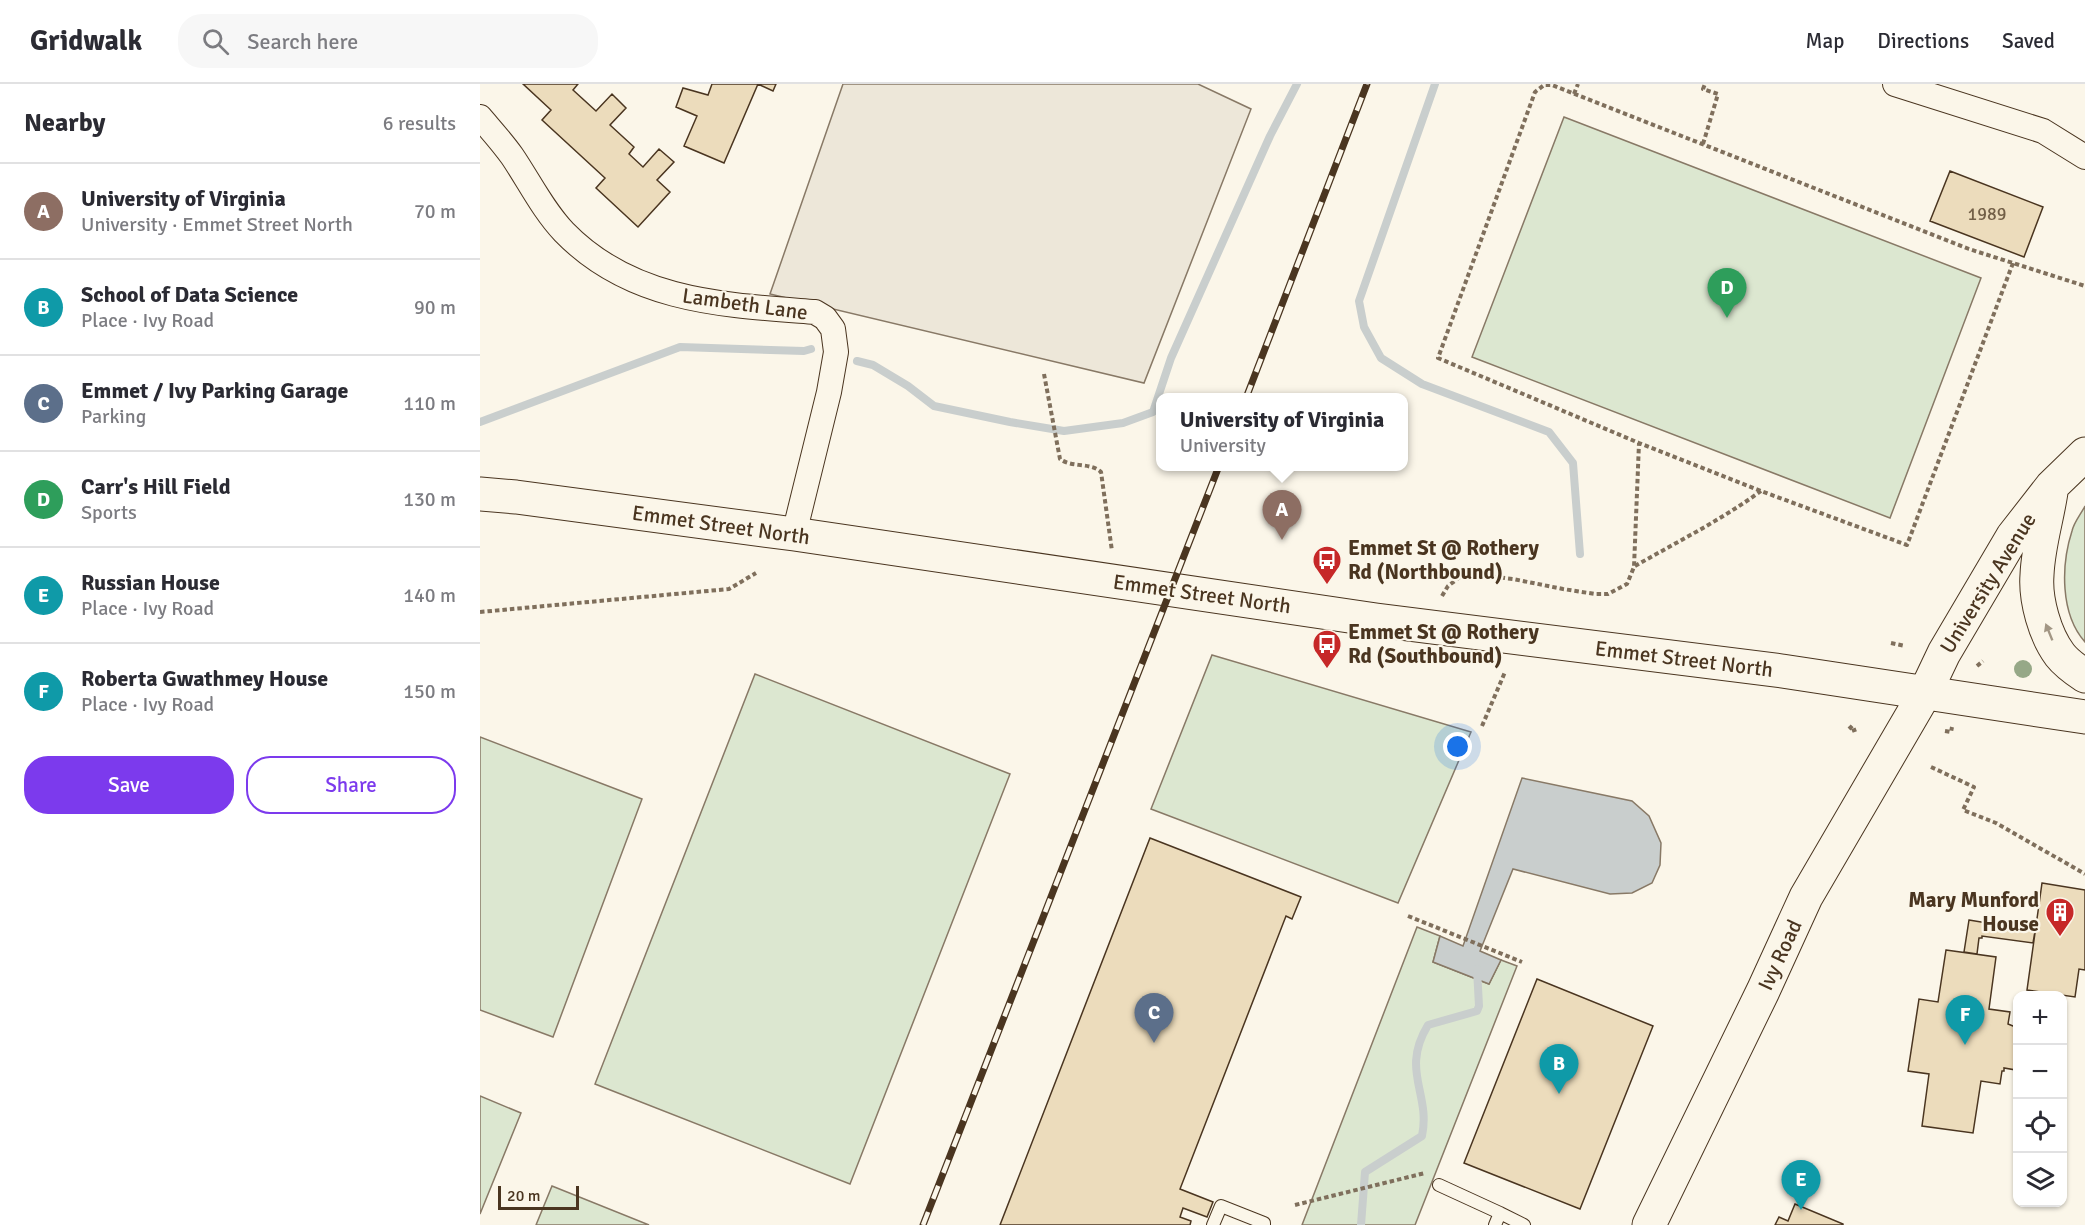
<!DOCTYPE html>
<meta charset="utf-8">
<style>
:root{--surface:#fff;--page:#f7f7f7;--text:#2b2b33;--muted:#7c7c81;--line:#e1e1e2;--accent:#7c3aed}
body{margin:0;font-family:Signika,sans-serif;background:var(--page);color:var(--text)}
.controls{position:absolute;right:18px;bottom:18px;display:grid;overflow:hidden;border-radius:12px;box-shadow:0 2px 4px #0004}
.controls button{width:54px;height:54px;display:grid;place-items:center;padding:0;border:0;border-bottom:2px solid var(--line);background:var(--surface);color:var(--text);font:30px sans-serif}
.scale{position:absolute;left:18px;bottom:15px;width:81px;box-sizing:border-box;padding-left:6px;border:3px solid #4a3520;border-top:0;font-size:16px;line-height:21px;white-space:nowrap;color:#4a3520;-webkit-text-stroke:4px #fbf6e9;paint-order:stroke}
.you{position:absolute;left:978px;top:663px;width:21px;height:21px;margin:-15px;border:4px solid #fff;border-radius:50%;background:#1a73e8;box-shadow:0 0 0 9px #1a73e833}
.badge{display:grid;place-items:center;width:39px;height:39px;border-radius:50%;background:var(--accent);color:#fff;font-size:20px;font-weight:700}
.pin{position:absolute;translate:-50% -50px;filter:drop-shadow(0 2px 3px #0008)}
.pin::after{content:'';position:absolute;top:32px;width:21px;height:18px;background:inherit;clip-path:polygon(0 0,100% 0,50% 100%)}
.popup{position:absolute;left:676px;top:309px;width:252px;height:78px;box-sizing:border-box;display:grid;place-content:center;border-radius:12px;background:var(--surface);filter:drop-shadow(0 2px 4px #0005);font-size:20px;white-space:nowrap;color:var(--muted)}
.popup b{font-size:22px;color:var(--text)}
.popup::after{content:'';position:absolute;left:50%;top:100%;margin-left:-12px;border:12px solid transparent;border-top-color:var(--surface)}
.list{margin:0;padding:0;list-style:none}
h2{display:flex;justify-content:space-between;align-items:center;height:78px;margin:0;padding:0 24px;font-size:26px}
h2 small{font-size:20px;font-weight:400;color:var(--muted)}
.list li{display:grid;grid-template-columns:39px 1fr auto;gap:18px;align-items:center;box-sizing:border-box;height:96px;padding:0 24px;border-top:2px solid var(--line)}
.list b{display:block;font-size:22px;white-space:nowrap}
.list p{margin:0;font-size:20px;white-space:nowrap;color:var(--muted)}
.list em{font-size:20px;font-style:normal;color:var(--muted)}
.actions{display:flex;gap:12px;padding:18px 24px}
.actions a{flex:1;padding:14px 0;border:2px solid var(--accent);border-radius:24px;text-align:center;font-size:21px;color:var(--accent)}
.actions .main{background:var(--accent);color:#fff}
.icon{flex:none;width:33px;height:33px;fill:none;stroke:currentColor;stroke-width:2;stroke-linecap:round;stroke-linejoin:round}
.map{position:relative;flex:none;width:1605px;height:1141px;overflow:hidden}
header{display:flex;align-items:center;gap:36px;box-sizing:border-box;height:84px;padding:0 30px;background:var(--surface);border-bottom:2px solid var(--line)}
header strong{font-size:28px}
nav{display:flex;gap:33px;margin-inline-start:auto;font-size:21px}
.search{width:420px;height:54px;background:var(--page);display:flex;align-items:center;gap:15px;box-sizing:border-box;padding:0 21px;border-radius:24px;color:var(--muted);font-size:22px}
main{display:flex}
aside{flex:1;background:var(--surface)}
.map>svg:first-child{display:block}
.green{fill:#dce7d0;stroke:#887966;stroke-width:1.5}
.parking{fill:#ede7d9;stroke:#887966;stroke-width:1.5}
.water{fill:#c9cecd;stroke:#887966;stroke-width:1.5}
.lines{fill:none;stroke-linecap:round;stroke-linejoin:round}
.stream{stroke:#c9cecd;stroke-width:8}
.building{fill:#ecdcbc;stroke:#4a3520;stroke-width:1.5}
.lane-casing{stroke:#4a3520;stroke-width:14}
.street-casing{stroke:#4a3520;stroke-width:26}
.primary-casing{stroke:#4a3520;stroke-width:35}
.path{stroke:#7f6f5c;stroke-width:4;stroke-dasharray:4.5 3;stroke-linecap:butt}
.lane{stroke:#fbf6e9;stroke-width:12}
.street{stroke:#fbf6e9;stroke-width:24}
.primary{stroke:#fbf6e9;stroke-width:33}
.rail-casing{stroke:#4a3520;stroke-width:7}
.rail{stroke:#fbf6e9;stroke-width:4.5;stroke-dasharray:14;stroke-linecap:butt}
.tree{fill:#96a887}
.oneway{fill:#a29684}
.labels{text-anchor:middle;stroke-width:4.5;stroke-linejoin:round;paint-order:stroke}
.number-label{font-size:18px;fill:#725f47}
.street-label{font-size:21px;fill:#4a3520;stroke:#fbf6e9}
.poi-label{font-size:21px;font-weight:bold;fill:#4a3520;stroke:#fbf6e9;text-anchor:start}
</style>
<header>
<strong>Gridwalk</strong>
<div class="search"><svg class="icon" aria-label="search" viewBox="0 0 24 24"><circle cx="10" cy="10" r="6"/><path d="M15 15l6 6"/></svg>Search here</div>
<nav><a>Map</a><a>Directions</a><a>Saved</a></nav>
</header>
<main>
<aside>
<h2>Nearby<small>6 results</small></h2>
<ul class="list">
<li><span class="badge" style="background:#8d6e63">A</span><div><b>University of Virginia</b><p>University · Emmet Street North</p></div><em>70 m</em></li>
<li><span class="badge" style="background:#0f9aa8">B</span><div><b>School of Data Science</b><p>Place · Ivy Road</p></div><em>90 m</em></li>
<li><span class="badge" style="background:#5c6f8a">C</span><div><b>Emmet / Ivy Parking Garage</b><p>Parking</p></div><em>110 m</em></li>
<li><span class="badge" style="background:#2e9e5b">D</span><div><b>Carr's Hill Field</b><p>Sports</p></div><em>130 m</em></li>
<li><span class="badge" style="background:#0f9aa8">E</span><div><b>Russian House</b><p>Place · Ivy Road</p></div><em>140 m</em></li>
<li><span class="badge" style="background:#0f9aa8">F</span><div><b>Roberta Gwathmey House</b><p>Place · Ivy Road</p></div><em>150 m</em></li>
</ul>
<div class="actions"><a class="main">Save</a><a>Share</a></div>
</aside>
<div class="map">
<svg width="1605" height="1141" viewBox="0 0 1605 1141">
<rect width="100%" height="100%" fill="#fbf6e9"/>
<path class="green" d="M1084,33l417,161 -91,240 -418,-161z
M1605,422v136c-25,-28 -24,-77 -13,-111 2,-9 9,-17 13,-25z
M732,571l259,77 -73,171 -247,-94z
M275,590l255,100 -160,410 -255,-100z
M0,653l162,62 -89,238 -73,-27z
M937,843l23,9 -7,26 56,22 12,-24 16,6 -102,259h-113z
M0,1012l41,17 -41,101z
M72,1102l97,39h-113z"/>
<path class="parking" d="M363,0h355l53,25 -107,274 -374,-89z"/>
<path class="water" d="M1042,694l110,23 17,15 12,27 -1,22 -8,18 -20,10 -22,1 -97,-25 -33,82 21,9 -12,24 -56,-22 7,-26 23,10z"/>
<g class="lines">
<path class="stream" d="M955,0l-76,217 5,26 17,31 41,26 127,48 24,31 7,91
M377,277l16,4 35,21 26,20 76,16 54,9 59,-8 30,-11 18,-54 99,-222 27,-52
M0,338l200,-75 124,4 7,-2
M881,1141l4,-53 57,-36c9,-43 -22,-65 6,-111l49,-14 2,-5 -2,-37"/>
</g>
<path class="building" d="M43,0h55l-5,6 23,21 16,-17 14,14 -16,17 24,22 -5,7 14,13 16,-18 15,13 -17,18 13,12 -32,35 -42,-39 9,-10 -63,-58 9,-10z
M232,0h64l-3,7 -15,-7 -34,79 -40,-17 13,-30 -21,-9 7,-19 25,7z
M1470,87l93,36 -19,50 -94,-36z
M670,754l151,59 -9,22 -6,-3 -106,273 33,13 -6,15 -24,-9 -3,9 11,4 -1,4h-190z
M1562,799l43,7v80l-6,-1 -4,28 -48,-7z
M1489,836l66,11 -2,12 -51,-7v2h-3l-2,16 -13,-2z
M1466,866l50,7 -7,52 21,3 -2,12 10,4 -2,42 -12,-2v3h-2l-2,13 -19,-3 -8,52 -51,-7 7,-52 -21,-3 11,-72 19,3z
M1057,895l116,47 -73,183 -116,-46z
M1315,1120l48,20v1h-68l4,-8 9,4z"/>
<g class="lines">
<g class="lane-casing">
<path id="lane" d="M959,1101l61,28
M733,1141l8,-19 43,17v2
M1015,1141l5,-12 24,12"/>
</g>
<g class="street-casing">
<path id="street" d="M1415,0l148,47 42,26
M0,33c11,13 22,25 32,39 17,25 31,54 52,76 68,70 160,73 251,80l10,6 8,11 3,23 -7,40 -35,142"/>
</g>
<g class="primary-casing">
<path id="primary" d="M1571,408c-4,27 -13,55 -14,83 -2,25 8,60 23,80 7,9 16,15 25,21
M0,410l36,3 278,37 582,86 406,51 303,46
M1169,1141l114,-234 43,-94 119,-204 19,-40 69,-117 39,-50 33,-32"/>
</g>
<path class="path" d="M1094,10l4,-10
M1223,60l15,-50 -15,-5 2,-5
M1533,179l-106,282 -146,-54 -122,-48 -201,-85 97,-266 9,-7h8l417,164 116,37
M564,290l16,85c12,9 30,3 41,13l11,79
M1155,482c42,-24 86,-46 126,-75
M962,512l6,-10 12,-9 20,-2 33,4 50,10 32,5h13l19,-10 7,-17 5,-124
M0,528l249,-23 27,-16
M1411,559l14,3
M1497,582l6,-5
M1002,642l23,-54
M1369,645l4,-4
M1372,647l5,-2
M1465,647l6,1 1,-5
M1451,683l43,20 -11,23 33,13 89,51
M928,832l114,46
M815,1121l130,-32"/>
<use href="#lane" class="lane"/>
<use href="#street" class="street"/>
<use href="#primary" class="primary"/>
<g class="rail-casing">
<path id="rail" d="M766,314l121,-314
M443,1141l296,-759"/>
</g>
<use href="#rail" class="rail"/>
</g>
<circle class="tree" cx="1543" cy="585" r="9"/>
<defs><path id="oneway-solid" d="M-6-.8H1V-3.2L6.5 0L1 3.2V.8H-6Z" transform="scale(1.5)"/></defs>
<use class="oneway" href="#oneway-solid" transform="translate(1569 548) rotate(-112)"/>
<defs>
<g id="bus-pin" transform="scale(1.5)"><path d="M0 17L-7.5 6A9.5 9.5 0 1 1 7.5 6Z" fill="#c62828" stroke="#fbf6e9"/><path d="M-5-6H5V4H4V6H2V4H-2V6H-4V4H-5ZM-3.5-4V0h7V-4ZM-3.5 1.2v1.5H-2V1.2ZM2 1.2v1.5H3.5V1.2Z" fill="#fff"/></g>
<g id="building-pin" transform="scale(1.5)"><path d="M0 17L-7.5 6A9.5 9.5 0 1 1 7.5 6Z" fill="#c62828" stroke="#fbf6e9"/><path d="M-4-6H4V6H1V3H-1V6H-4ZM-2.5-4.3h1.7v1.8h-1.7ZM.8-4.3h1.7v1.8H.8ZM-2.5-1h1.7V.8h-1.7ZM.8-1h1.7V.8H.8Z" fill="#fff"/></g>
</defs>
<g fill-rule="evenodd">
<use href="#bus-pin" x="847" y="476"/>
<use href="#bus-pin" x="847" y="560"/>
<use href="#building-pin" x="1580" y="828"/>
</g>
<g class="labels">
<g class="number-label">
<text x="1507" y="136">1989</text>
</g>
<g class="street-label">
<text transform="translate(265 220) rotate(8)" y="7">Lambeth Lane</text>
<text transform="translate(241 441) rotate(8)" y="7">Emmet Street North</text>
<text transform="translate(1508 499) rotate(-58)" y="7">University Avenue</text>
<text transform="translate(722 510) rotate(8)" y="7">Emmet Street North</text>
<text transform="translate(1204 575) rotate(7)" y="7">Emmet Street North</text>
<text transform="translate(1300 871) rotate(-65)" y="7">Ivy Road</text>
</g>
<g class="poi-label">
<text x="868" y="471">Emmet St @ Rothery<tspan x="868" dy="24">Rd (Northbound)</tspan></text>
<text x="868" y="555">Emmet St @ Rothery<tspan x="868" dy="24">Rd (Southbound)</tspan></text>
<text x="1559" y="823" text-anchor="end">Mary Munford<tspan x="1559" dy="24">House</tspan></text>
</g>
</g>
</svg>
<div class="controls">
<button>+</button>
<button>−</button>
<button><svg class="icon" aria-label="locate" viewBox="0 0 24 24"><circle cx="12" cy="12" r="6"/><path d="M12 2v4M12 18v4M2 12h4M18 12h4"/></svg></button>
<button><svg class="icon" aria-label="layers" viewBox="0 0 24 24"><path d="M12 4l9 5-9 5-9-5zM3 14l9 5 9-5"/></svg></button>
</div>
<div class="scale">20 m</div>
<div class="you"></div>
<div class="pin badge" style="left:802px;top:456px;background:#8d6e63">A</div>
<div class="popup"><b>University of Virginia</b>University</div>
<div class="pin badge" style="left:1079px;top:1010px;background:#0f9aa8">B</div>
<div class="pin badge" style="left:674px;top:959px;background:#5c6f8a">C</div>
<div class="pin badge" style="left:1247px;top:234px;background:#2e9e5b">D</div>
<div class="pin badge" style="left:1321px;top:1126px;background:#0f9aa8">E</div>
<div class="pin badge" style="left:1485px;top:961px;background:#0f9aa8">F</div>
</div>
</main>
